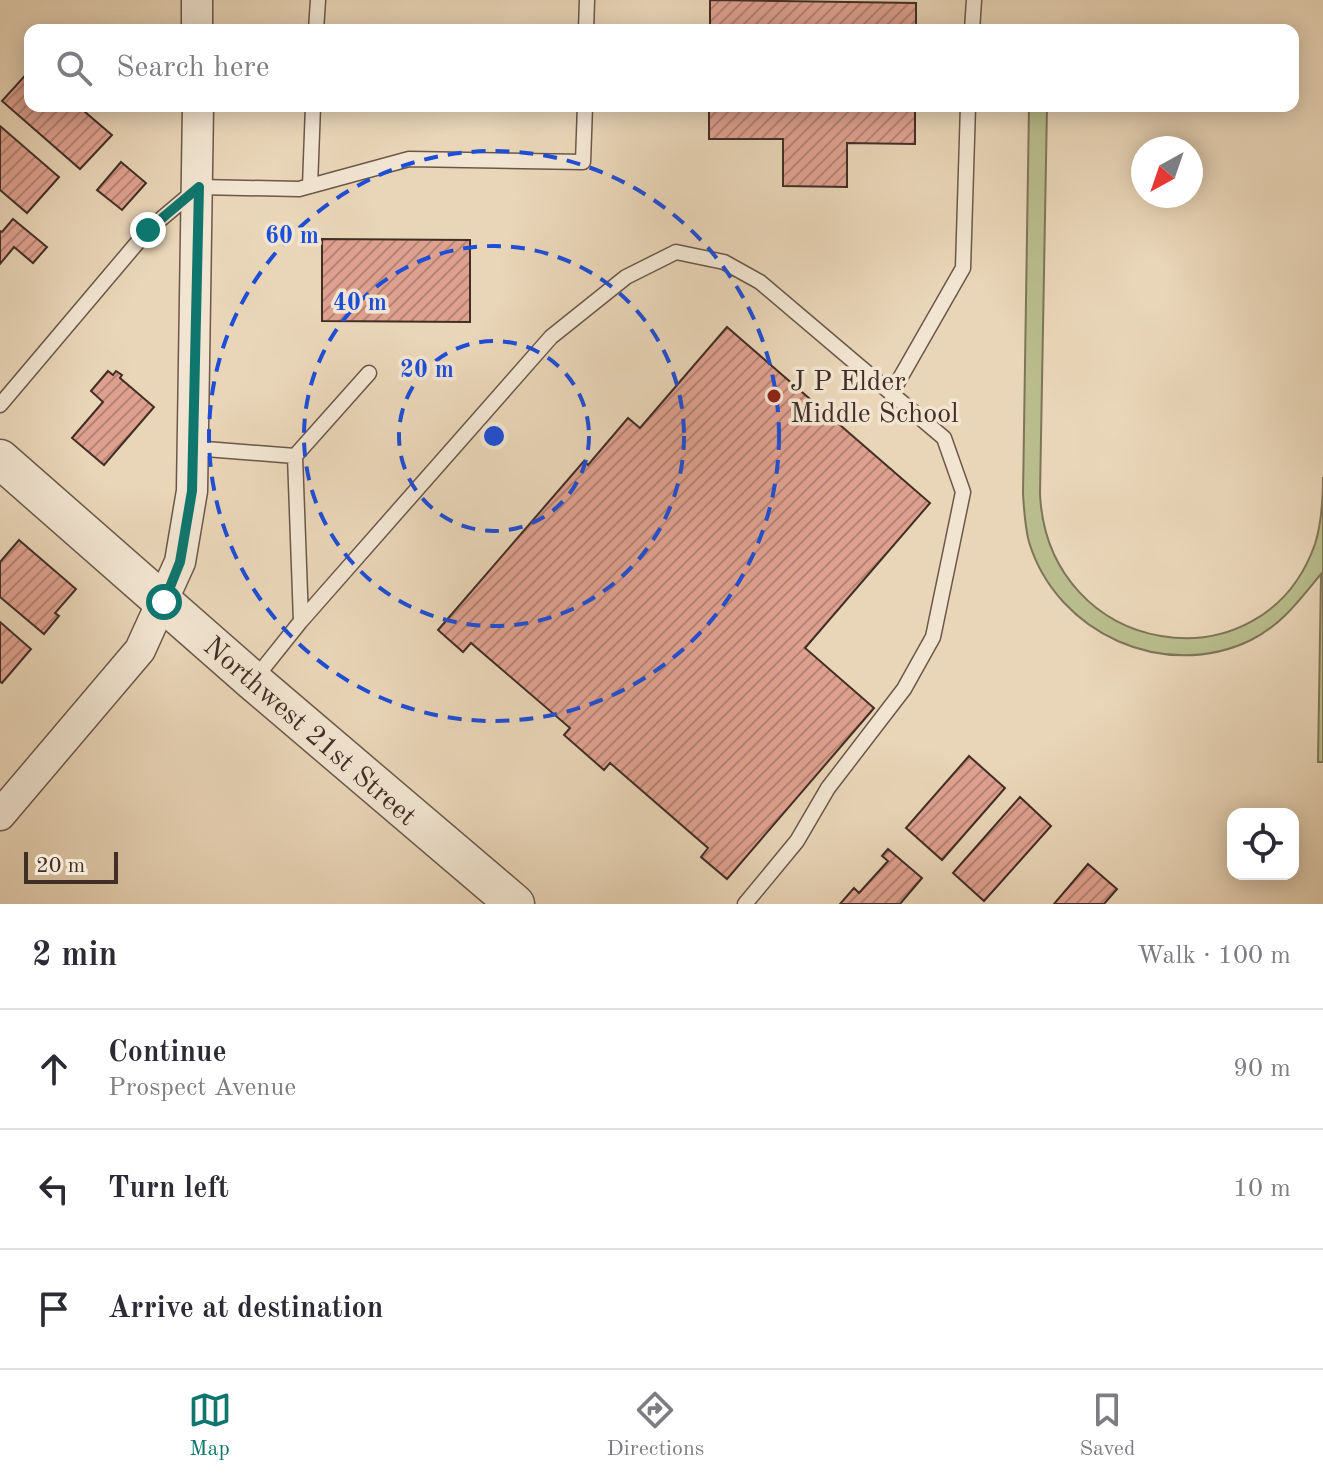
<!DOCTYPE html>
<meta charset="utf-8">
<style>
:root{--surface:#fff;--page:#f2f2f3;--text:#2b2b33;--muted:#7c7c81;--line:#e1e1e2;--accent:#0f766e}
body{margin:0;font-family:"Old Standard TT",serif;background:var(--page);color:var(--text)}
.controls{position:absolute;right:24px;bottom:24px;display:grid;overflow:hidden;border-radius:16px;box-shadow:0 4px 20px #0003}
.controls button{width:72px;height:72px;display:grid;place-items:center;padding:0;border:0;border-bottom:2px solid var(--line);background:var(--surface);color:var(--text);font:40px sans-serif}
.compass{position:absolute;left:1131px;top:136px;width:72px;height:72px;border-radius:50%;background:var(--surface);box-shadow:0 4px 20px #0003;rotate:220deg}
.scale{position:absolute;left:24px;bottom:20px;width:94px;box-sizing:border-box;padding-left:8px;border:4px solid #412e25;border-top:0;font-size:22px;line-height:28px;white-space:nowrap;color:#412e25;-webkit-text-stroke:6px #f1e4d0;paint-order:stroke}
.stop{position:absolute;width:24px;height:24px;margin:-18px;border:6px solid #0f766e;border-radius:50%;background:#fff}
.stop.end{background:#0f766e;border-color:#fff;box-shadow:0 2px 8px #0008}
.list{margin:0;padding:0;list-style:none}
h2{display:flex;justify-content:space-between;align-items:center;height:104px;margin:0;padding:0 32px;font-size:34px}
h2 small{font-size:26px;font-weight:400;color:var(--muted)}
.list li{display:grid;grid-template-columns:52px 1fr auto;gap:24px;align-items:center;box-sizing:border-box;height:120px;padding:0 32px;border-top:2px solid var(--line)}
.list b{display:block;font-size:30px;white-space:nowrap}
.list p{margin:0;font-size:26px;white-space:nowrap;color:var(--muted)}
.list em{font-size:26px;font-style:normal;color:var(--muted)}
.icon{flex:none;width:44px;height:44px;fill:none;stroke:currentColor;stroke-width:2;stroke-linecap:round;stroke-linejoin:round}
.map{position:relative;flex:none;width:1323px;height:904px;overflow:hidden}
.search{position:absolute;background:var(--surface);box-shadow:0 4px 20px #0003;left:24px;right:24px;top:24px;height:88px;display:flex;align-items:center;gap:20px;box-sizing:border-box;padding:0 28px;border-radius:16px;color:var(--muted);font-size:30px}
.sheet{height:464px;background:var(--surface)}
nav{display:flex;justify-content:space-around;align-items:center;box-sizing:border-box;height:112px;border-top:2px solid var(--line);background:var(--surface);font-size:22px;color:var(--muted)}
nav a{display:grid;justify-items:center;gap:4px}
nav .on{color:var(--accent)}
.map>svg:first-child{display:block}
.pitch{fill:#b9bc8c;stroke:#7d7558;stroke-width:2}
.building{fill:url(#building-hatch);stroke:#412e25;stroke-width:2}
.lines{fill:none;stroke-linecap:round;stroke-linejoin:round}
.service-casing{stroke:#6b584a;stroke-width:17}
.minor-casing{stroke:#6b584a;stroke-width:33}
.tertiary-casing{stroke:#6b584a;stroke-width:41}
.service{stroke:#f1e4d0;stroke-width:14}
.minor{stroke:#f1e4d0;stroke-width:30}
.tertiary{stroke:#f1e4d0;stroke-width:38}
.route{stroke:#0f766e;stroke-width:10}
.ring{fill:none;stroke:#1d4ed8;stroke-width:4;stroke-dasharray:14 10}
.poi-dot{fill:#8f2418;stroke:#f1e4d0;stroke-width:3}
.labels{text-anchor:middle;stroke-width:7;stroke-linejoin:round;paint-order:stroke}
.poi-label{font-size:28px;fill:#412e25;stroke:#f1e4d0;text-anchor:start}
.street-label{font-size:28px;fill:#412e25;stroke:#f1e4d0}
.centre{fill:#1d4ed8;stroke:#f1e4d0;stroke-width:4}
.ring-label{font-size:24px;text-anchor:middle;font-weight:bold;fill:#1d4ed8;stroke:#f1e4d0;stroke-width:7;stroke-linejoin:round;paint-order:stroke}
</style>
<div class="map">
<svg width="1323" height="904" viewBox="0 0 1323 904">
<defs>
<pattern id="building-hatch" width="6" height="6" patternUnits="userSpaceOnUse" patternTransform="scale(2)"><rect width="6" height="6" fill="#dfa18f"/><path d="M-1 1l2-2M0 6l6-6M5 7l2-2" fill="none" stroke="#b68475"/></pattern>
</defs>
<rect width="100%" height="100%" fill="#e9d5b7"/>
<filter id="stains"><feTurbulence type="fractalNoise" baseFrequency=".0025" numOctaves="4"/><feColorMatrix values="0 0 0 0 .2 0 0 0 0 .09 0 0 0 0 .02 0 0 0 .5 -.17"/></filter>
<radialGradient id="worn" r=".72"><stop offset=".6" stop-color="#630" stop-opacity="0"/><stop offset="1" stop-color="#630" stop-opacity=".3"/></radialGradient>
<path class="pitch" d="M1029,106h18l-7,388c8,164 223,198 275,50 7,-22 8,-45 8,-67v285h-5l3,-188c-21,25 -38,50 -70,66 -86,42 -194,-6 -222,-98 -4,-15 -5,-31 -6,-48z"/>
<path class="building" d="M710,0l206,3v27h-206z
M30,70v36h48l34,29 -32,34 -78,-68z
M709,106h206v38l-68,-1v44l-64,-1v-47h-74z
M0,126l59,51 -32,36 -27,-23z
M121,162l25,21 -24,27 -25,-20z
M13,219l34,28 -14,16 -19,-16 -14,17v-33l2,1z
M322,239l148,1v82l-148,-1z
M727,327l203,176 -125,145 69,60 -147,171 -26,-22 7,-9 -98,-85 -6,7 -40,-35 6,-7 -99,-85 -8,9 -25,-22 146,-169 4,4 40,-47 12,10z
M108,371l5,4 3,-4 6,4 -2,3 34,29 -50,58 -32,-27 31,-36 -12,-11z
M19,540l57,49 -21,24 4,3 -15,18 -44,-37v-35z
M0,622l31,27 -29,34 -2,-1z
M969,756l36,32 -63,72 -36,-32z
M1020,797l31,29 -67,75 -31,-28z
M888,849l34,29 -22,26h-60l14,-16 5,5 29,-32 -6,-5z
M1088,864l29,25 -13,15h-50z"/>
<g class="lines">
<g class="service-casing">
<path id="service" d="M316,30l2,-30
M586,30l1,-30
M972,30l2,-30
M310,186l3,-80
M891,394l72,-126 5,-162
M0,405l148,-175 51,-43 100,2 110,-30 174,3 2,-56
M193,448l102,8 6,165
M295,456l74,-83
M253,681l48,-60 250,-284 75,-60 50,-25 48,10 36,20 184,156 19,54 -30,145 -29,52 -76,99 -31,53 -52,63"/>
</g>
<g class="minor-casing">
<path id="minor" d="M197,0v30
M0,815l140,-165 40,-88 12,-71 6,-385"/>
</g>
<g class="tertiary-casing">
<path id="tertiary" d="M0,459l253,222 262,223"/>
</g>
<use href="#service" class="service"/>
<use href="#minor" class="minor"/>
<use href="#tertiary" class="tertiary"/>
</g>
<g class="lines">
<path class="route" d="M148,230l51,-43 -7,304 -12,71 -16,40"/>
</g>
<g class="ring">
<circle cx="494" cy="436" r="95"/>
<circle cx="494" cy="436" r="190"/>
<circle cx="494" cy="436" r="285"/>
</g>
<circle class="poi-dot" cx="774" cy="396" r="8"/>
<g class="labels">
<g class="poi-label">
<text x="790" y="390">J P Elder<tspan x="790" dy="32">Middle School</tspan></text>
</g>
<g class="street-label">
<text transform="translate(311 730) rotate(41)" y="10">Northwest 21st Street</text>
</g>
</g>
<circle cx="494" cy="436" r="12" class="centre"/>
<g class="ring-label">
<text x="292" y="243">60 m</text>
<text x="360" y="310">40 m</text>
<text x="427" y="377">20 m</text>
</g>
<rect width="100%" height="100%" filter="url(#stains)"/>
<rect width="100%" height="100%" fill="url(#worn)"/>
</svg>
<div class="controls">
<button><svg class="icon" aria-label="locate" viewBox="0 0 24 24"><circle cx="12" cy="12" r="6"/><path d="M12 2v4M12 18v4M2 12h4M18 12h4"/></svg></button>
</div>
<svg class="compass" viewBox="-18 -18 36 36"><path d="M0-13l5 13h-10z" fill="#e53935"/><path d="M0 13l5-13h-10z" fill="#7c7c81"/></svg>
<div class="scale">20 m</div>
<div class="stop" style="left:164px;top:602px"></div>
<div class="stop end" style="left:148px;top:230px"></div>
<div class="search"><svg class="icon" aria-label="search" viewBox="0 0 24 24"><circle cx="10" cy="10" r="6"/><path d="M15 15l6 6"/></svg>Search here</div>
</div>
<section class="sheet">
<h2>2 min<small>Walk · 100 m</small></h2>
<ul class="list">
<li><svg class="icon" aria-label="ahead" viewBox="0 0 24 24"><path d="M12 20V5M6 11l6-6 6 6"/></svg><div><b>Continue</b><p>Prospect Avenue</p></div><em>90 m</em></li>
<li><svg class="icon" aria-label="left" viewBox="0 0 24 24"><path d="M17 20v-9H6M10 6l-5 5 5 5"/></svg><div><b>Turn left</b></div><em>10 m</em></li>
<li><svg class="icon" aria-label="arrive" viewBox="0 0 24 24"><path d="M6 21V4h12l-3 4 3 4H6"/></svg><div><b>Arrive at destination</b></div></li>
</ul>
</section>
<nav>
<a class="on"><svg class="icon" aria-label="map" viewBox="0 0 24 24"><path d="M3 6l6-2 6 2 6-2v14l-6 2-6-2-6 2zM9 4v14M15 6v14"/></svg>Map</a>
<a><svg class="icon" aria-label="directions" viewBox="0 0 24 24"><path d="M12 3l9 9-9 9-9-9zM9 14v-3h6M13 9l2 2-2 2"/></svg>Directions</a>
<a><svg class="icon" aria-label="saved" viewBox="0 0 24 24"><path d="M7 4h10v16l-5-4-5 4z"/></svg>Saved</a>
</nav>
